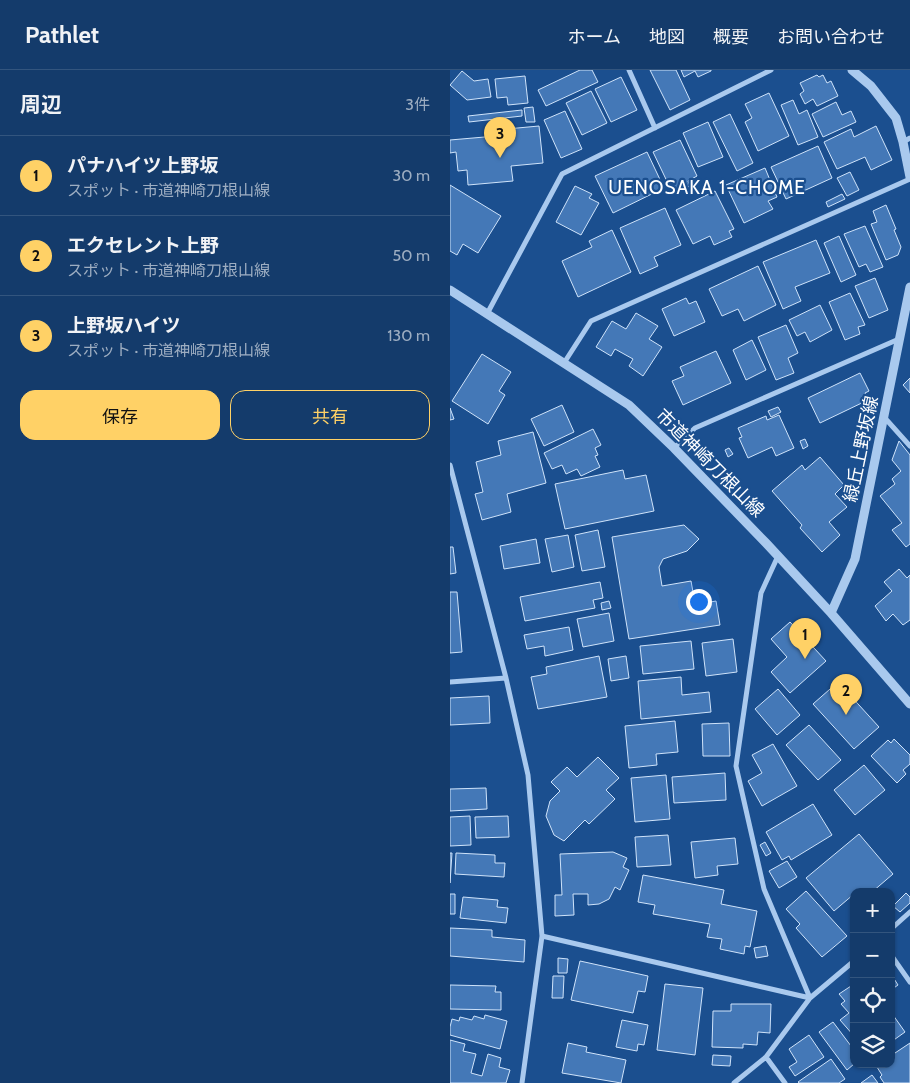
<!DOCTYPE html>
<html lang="ja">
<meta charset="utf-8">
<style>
:root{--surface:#143b6b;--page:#1d4271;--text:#f1f3f6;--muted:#9dadc1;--line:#33557e;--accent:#ffd166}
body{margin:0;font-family:Cabin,"Noto Sans JP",sans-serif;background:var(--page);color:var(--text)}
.controls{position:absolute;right:15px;bottom:15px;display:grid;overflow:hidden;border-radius:10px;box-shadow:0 1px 4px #0004}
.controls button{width:45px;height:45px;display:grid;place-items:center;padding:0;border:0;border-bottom:1px solid var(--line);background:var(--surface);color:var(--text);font:25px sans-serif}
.you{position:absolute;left:248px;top:531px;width:18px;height:18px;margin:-12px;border:4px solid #fff;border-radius:50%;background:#1a73e8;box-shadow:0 0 0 8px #1a73e833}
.badge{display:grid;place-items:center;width:32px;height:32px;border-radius:50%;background:var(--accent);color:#111;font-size:16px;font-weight:700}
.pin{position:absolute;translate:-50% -41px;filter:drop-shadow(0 1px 2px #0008)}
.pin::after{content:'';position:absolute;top:26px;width:18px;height:15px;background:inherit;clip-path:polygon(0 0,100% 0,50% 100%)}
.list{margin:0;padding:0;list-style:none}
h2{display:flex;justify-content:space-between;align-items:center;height:65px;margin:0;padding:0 20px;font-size:21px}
h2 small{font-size:16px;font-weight:400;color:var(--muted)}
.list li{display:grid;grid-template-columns:32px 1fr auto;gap:15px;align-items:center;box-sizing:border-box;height:80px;padding:0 20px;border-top:1px solid var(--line)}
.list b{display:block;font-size:19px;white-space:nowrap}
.list p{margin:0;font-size:16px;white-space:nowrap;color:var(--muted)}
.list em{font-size:16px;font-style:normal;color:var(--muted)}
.actions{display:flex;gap:10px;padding:15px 20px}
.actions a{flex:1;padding:11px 0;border:1px solid var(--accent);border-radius:15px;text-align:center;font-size:18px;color:var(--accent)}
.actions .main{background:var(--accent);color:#111}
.icon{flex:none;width:28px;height:28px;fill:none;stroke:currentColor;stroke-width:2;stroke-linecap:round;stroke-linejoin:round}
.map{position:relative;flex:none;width:460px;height:1013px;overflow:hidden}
header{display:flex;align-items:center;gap:30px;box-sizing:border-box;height:70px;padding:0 25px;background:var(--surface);border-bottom:1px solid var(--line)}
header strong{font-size:24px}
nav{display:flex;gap:28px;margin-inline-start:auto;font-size:18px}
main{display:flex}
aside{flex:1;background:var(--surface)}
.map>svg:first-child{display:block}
.building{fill:#4478b7;stroke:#cfe3fa}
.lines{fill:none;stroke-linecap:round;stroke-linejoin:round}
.minor{stroke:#a9c9ee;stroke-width:5}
.tertiary{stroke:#a9c9ee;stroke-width:9}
.labels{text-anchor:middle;stroke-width:4.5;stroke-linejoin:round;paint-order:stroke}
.street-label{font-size:18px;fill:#fff;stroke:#1b4f8f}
.neighbourhood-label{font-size:19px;letter-spacing:1px;fill:#fff;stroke:#1b4f8f}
</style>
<header>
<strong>Pathlet</strong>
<nav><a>ホーム</a><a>地図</a><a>概要</a><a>お問い合わせ</a></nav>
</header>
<main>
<aside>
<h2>周辺<small>3件</small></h2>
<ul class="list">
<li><span class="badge">1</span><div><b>パナハイツ上野坂</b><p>スポット · 市道神崎刀根山線</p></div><em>30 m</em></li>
<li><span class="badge">2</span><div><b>エクセレント上野</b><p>スポット · 市道神崎刀根山線</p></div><em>50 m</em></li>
<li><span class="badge">3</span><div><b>上野坂ハイツ</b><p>スポット · 市道神崎刀根山線</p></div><em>130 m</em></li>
</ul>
<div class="actions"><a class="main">保存</a><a>共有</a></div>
</aside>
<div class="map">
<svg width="460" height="1013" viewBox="0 0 460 1013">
<rect width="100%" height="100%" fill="#1b4f8f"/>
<path class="building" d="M130,0h12l6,12 -52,24 -8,-16z
M200,0h26l14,30 -20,10z
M231,0h30v1l-13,6 -3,-6 -11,6z
M12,1l12,10 14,-2 3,18 -24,3 -17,-15z
M367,5l2,2 4,-2 4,8 4,-2 7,15 -21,10 -4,-7 -8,5 -5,-10 4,-3 -4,-8z
M75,6l3,27 -20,2 -1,-8 -10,1 -2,-19z
M171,7l16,33 -26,12 -16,-33z
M141,21l16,32 -25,12 -16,-32z
M319,23l20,43 -31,15 -13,-29 7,-4 -7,-14z
M343,30l6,14 8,-4 11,27 -20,8 -17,-40z
M386,32l6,13 9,-4 5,11 -33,15 -11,-23z
M83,37l2,15h-9l-2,-14z
M72,40v6l-53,6 -1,-6z
M115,41l17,38 -21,9 -17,-38z
M280,44l23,49 -16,8 -24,-49z
M258,52l15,35 -25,10 -15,-34z
M89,56l4,37 -32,3 2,15 -45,4 -1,-15 -9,1 -2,-19 -6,1v-13l46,-4v-6z
M426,56l16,34 -21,10 -6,-13 -28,12 -13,-27 27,-13 3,8z
M230,70l17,36 -9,5 2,5 -17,8 -20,-42z
M368,76l14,32 -46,21 -15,-32z
M197,82l17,36 -51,25 -18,-37z
M315,98l12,29 -9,4 5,8 -29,14 -18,-38z
M400,102l9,18 -12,6 -10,-18z
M0,115l51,31 -23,37 -15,-9 -6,11 -7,-4z
M125,116l17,8 -3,4 10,5 -18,32 -25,-13z
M265,121l19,38 -5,2 3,6 -18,8 -4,-9 -17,8 -17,-34z
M392,124l3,5 -17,8 -2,-5z
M436,135l10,24 -2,1 7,17 -3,8 -12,5 -15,-36 6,-2 -4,-11z
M215,138l16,37 -27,12 4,9 -18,8 -20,-46z
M415,156l18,41 -13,5 -4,-8 -7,3 -15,-33z
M162,160l19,42 -53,25 -16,-36 30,-14 -3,-6z
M389,166l17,39 -15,7 -17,-39z
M366,170l14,33 -35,14 6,14 -18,8 -20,-47z
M308,196l18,39 -32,16 -6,-12 -16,7 -13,-27z
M425,208l13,32 -19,8 -14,-32z
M400,223l15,32 -7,2 2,7 -15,6 -16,-38z
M236,228l3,6 7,-3 9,21 -31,14 -12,-27z
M370,235l12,25 -22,12 -5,-10 -8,4 -8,-16z
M186,243l22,13 -9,13 13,8 -19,29 -14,-10 4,-7 -18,-10 -4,7 -15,-9 16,-26 14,8z
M336,255l12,28 -10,5 6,15 -18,7 -18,-43z
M302,270l14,30 -20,10 -13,-30z
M266,281l15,32 -48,22 -11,-24 12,-5 -4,-9z
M32,284l29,18 -12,19 6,4 -17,29 -36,-23z
M410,303l9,18 -4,2 3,7 -48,23 -12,-25z
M460,308v15l-7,-8z
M112,335l12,27 -30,14 -13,-27z
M328,337l3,5 -10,5 -3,-6z
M0,338l4,11 -4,1z
M329,345l15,33 -18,8 -4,-9 -24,11 -9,-20 3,-1 -4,-9 28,-12 1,4z
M143,359l8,16 -6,3 3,7 -3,1 5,11 -19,9 -4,-7 -11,5 -4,-9 -10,4 -8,-16z
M83,362l13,51 -39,11 4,18 -29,8 -7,-26 8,-2 -7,-30 25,-7 -3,-14z
M355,369l3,7 -5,3 -3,-8z
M449,371l11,14v89l-4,3 -14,-17 10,-7 -22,-27 15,-12 -3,-5 9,-8 -9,-11z
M279,378l4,6 -5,3 -3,-7z
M370,387l24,28 -9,9 12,13 -18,15 11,13 -18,17 -22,-24 2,-3 -30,-34 30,-26 3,5z
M173,400l2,9 21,-4 8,36 -89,18 -10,-45z
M234,455l15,14 -12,12 -24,8 -4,8 3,19 29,-5 2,11 10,-1 2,12 11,-2 4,24 -91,14 -17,-102z
M148,460l7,37 -23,4 -7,-36z
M118,465l6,32 -22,5 -7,-33z
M86,469l4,24 -36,6 -4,-23z
M0,477h3l3,26 -6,1z
M449,499l8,9 3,-3v45l-7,5 -10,-11 -7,7 -11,-15 17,-15 -8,-9z
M150,512l3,16 -10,2 2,8 -70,13 -5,-24z
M0,522h7l5,60 -12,1z
M159,531l2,7 -9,2 -1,-7z
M159,543l5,28 -31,6 -6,-28z
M340,552l36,39 -36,32 -19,-21 16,-15 -16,-18z
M119,557l4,23 -28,6 -1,-10 -17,3 -3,-14z
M283,569l4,33 -31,4 -4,-33z
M241,571l3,28 -51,5 -3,-28z
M149,586l8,41 -69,12 -7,-32 16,-3 -1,-7z
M176,586l3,22 -18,3 -3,-22z
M231,607l1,18 27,-3 2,20 -70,7 -3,-38z
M388,612l41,45 -25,22 -41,-45z
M328,619l22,26 -23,20 -22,-26z
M39,626l1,27 -40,2v-27z
M225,651l3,31 -22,2 1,11 -28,3 -4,-42z
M279,653l1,33h-27l-1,-32z
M359,655l32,35 -23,20 -32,-35z
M444,669l16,16v9l-7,6 3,4 -9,9 -26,-27 17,-16 3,3z
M323,674l24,42 -35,20 -14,-25 14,-8 -10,-18z
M148,687l21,21 -13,12 9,9 -26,25 -4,-4 -21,21 -10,-6 -8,-19 4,-15 10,-10 -9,-9 16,-15 10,10z
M414,695l21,25 -30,25 -21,-25z
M275,703l1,27 -52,3 -2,-26z
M216,705l4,44 -35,3 -4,-44z
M36,718l1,21 -37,2v-22z
M363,734l19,31 -41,25 -2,-4 -7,4 -16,-28z
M20,746l1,29 -21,1v-29z
M58,746l1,21 -33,1 -1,-21z
M409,764l34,40 -21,18h-18v2l-20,17 -28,-33z
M218,765l3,30 -34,2 -2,-30z
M285,768l3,26 -21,2 1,9 -23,3 -4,-36z
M315,772l6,11 -5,3 -6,-11z
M163,782l14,6 -4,9 6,3 -9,20 -5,-3 -6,12 -10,5 -11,1v-11h-15l1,21 -19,1v-21h7l-2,-41z
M0,783h2l-2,30z
M6,783l39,2v8h10l-1,14 -49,-3z
M337,791l10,16 -18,11 -10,-17z
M193,805l81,15 -3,14 36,7 -7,36 -5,-1 -1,8 -24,-5 2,-10 -15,-2 3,-13 -57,-10 2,-9 -17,-3z
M356,821l41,45 -25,21 -26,-29 4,-4 -14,-15z
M456,823l4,4v6l-10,9 -7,-6z
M0,824h5v20h-5z
M13,827l35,3 -1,7 11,1 -2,15 -46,-5z
M0,858l42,2v7l33,3 -1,22 -74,-6z
M316,876l2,10 -12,2 -2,-10z
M108,888l10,1 -1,14h-9z
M130,891l68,15 -3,16 -7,-1 -5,22 -62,-13z
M441,904l7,11 -7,5z
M103,906h11l-1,22h-11z
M215,914l38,4 -8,67 -38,-5z
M0,915l46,1 -1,6h6v18l-51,-1z
M401,916l3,3v47l-14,-16 9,-7 -8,-9 4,-3 -6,-7z
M281,934h40l-1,29 -12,-1 -1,13 -14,-1v4l-31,-1 1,-36h18z
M35,945l22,6 -7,28 -50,-14v-8l2,-8 7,2 1,-4 12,3 2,-4 10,3z
M443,945l12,17 -14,10v-26z
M172,950l26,5 -4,20 -6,-1 -1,7 -21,-4z
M383,952l21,28v14l-7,6 -28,-38z
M359,965l15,22 -29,19 -6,-9 8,-5 -8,-13z
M0,970l15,4 -2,7 13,3 -5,19 11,3 6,-22 13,4 -2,9 11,3 -4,13h-56z
M118,973l19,4 -1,5 40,8 -5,23 -59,-10z
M460,973v40h-26l-4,-6 2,-2 -7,-11h16v-16l4,5z
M263,985l18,1 -1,10 -18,-1z
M381,989l14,20 -6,4h-40l-1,-1z
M422,1005l6,8h-17z"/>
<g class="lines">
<path class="minor" d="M179,0l26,58
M453,72l7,-4
M37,244l75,-140 209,-104
M114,293l27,-42 319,-142
M434,347l26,29
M224,378l21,-20 204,-89
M0,395l56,213 22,97 14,161 -20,147
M0,612l56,-4
M441,859l19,-17
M92,866l268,62 -46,-109 -28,-123 25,-173 17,-37
M441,885l19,27
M316,987l19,26
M284,1013l32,-26 44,-59 44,-37"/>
<path class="tertiary" d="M402,0l19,16 25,32 7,24 7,35
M0,220l179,115 45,43 92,95 65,70 79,91
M381,543l24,-54 55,-272"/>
</g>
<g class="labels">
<g class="street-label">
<text transform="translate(411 379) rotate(-78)" y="6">緑丘上野坂線</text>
<text transform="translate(260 393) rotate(45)" y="6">市道神崎刀根山線</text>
</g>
<g class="neighbourhood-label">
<text x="257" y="124">UENOSAKA 1-CHOME</text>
</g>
</g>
</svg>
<div class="controls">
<button>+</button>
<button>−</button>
<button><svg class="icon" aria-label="locate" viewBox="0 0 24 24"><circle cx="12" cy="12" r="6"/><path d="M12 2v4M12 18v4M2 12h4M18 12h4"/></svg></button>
<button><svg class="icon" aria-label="layers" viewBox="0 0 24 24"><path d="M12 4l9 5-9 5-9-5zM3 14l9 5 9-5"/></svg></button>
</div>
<div class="you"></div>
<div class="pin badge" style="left:355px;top:589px">1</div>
<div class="pin badge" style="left:396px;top:645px">2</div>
<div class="pin badge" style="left:50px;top:88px">3</div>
</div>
</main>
